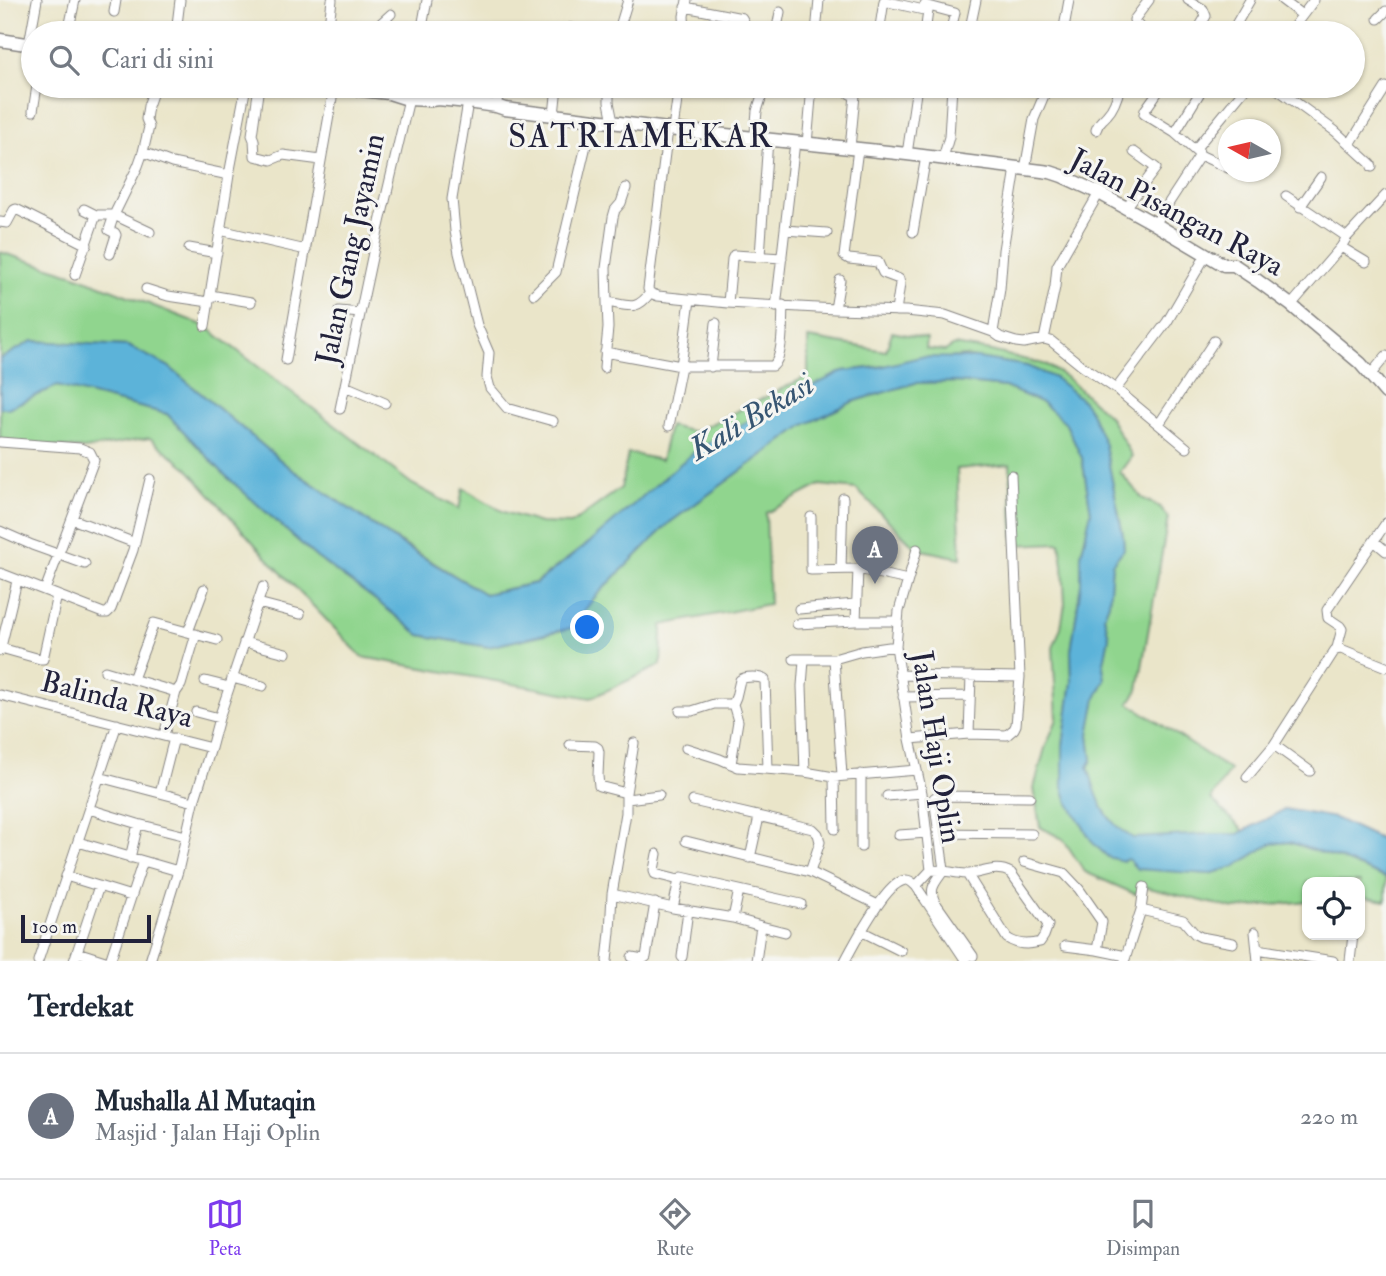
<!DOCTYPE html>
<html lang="id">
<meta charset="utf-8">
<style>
:root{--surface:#fff;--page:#f6f6f7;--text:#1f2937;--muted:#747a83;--line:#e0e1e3;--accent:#7c3aed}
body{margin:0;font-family:"IM FELL Double Pica",serif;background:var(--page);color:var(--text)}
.controls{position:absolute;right:21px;bottom:21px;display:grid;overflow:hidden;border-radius:14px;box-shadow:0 2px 5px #0004}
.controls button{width:63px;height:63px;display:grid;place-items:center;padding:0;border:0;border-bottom:2px solid var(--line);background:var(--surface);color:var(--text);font:35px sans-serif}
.compass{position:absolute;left:1218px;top:119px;width:63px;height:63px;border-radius:50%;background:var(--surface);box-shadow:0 2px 5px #0004;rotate:278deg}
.scale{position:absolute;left:21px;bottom:18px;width:130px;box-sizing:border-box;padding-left:7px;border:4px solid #22223b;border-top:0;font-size:19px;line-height:24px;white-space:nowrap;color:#22223b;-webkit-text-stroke:5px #f6f6f2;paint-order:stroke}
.you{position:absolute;left:588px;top:628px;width:24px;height:24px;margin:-18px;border:5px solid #fff;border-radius:50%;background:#1a73e8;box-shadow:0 0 0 10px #1a73e833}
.badge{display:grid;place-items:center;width:46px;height:46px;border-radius:50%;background:var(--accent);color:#fff;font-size:23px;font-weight:700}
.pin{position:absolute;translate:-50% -58px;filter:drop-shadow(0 2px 4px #0008)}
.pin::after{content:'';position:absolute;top:37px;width:24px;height:21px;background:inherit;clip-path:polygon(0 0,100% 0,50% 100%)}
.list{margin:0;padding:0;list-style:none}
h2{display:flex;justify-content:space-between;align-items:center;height:91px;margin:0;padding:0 28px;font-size:30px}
h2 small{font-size:23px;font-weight:400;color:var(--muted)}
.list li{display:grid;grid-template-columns:46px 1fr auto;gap:21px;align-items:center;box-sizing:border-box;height:126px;padding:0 28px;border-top:2px solid var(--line)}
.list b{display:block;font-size:26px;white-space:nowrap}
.list p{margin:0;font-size:23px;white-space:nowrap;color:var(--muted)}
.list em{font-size:23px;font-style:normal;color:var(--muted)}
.icon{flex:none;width:38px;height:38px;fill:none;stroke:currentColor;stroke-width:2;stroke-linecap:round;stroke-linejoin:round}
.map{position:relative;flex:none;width:1386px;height:961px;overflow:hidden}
.search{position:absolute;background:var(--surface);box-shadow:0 2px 5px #0004;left:21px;right:21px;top:21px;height:77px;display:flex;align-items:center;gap:18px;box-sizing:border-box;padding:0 24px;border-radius:38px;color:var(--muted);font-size:26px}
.sheet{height:217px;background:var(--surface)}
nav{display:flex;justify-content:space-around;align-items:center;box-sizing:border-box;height:98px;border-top:2px solid var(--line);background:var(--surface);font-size:19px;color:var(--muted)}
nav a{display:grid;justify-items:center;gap:4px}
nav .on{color:var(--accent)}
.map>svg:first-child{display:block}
.green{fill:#90d58e;stroke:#597c64;stroke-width:2}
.water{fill:#5cb3d9;stroke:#3f6a8a;stroke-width:2}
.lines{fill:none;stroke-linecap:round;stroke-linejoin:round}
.street-casing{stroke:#868482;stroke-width:11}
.secondary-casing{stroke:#868482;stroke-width:15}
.street{stroke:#fff;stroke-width:9}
.secondary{stroke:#fff;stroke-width:12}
.labels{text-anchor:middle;stroke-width:6;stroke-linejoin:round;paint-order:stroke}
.street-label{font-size:30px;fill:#22223b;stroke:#f6f6f2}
.water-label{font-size:32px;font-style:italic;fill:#365572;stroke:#f6f6f2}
.quarter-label{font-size:33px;letter-spacing:2px;fill:#22223b;stroke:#f6f6f2}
</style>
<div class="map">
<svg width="1386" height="961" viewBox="0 0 1386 961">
<rect width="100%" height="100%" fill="#f6f6f2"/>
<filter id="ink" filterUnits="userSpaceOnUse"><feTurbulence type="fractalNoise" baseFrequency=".0143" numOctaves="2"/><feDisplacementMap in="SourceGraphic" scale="14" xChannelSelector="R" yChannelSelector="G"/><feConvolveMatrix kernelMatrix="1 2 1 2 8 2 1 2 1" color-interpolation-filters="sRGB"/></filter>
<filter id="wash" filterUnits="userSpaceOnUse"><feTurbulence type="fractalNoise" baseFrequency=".00686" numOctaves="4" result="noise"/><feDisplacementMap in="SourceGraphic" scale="28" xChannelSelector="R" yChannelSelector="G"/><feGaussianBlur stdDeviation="1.57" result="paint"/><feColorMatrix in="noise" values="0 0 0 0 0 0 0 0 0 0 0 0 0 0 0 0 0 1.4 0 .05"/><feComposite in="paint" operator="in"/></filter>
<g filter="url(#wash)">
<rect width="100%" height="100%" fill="#eae5c9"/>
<path class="green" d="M0,252l75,23 130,51 207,158 47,25 4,-21 41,24 36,11 31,1 50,-36 7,-35 33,7 8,-34 26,6 113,-56v-38l78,13 6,-19 35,7 -1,10 19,2 9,-6 37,6 56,14 19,12 43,39 23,40 -12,16 22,26 18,9 8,11 -30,172 -9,13 101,67 -19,29 33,32 -6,3h-29l-76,5 -19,-15 -16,-22 -10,-35 4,-7 -3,-26 7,-37 9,-17 -2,-13 6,-30 -5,-21 5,-13 3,-39 12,-15 -1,-14 -18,-90 -15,-35 -35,-32 -28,-12 -63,-10 -121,15 -253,171 -55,41 -50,11 -95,-58 -99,-67 -123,-103 -40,-20 -96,-5 -32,18z
M956,382l49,5 38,16 22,19 17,36 9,54 -10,43v29l-10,67 1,31 -9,63v42l5,15 60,56 48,13 33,3 25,-7 36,-23 19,-2 51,17 46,19v23l-26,-4v-15h-53v19l-72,8 -90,-22 -10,7 -50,-22 -22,-33 -23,-12 -6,-39 11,-40 12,-29 -4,-71 8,-21 4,-23 -2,-39 -3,-22 -46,2 -4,-81 -53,5 4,89 -44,-9 -61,-60 -36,-4 -54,28 3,91 -107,21 -1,40 -70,33 -229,-41 -94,-98 -82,-92 -36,-29 -65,11 -85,-6v-35h8l49,-22 110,28 59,62 90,81 57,41 47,37 68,12 83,-19 23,-30 75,-75 135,-98 48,-23 63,-19z"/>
<path class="water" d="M32,341l96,5 40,20 123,103 113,77 81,48 51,-11 54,-41 105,-91 100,-56 48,-24 37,-4 40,-10 58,1 49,8 28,12 25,20 10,12 15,35 18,90 1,14 -12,15 -3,39 -5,13 5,21 -6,30 2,13 -9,18 -7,36 3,26 -4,7c9,31 15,54 45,71l76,-4h29l47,-25 50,9 51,24v36l-46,-19 -51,-17 -19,2 -36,23 -25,7 -72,-5 -9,-10 -5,2 -15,-4 -15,-14 -25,-41 -5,-15v-42l9,-63 -1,-31 10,-67v-29l10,-43 -9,-54 -17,-36 -22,-19 -38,-16 -49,-5 -41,1 -63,19 -48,23 -135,98 -75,75 -23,30 -83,19 -68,-12 -47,-37 -57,-41 -90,-81 -59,-62 -110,-28 -49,22h-8v-49z"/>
</g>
<g filter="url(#ink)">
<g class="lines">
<g class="street-casing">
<path id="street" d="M1188,0l15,9 3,7 -10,17
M1282,0l20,15
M925,5l30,8 -5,20
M685,7l57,11 4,8 5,2 25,2
M114,12l2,-12
M1378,19l8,-8
M570,28l28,5
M68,33l7,-33
M176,33l4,-33
M328,33l4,-33
M375,33l6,-10 10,-9
M421,33l6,-33
M618,33l10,-33
M685,33l-1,-17 3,-16
M776,33l4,-21
M816,33l3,-33
M879,33l5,-32 44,10
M925,33l3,-22 -2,-3
M969,33l7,-33
M1063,33l6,-33
M1139,33l1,-6 -5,-4 -1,-3 15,-20
M1231,33l19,-33
M1289,33l25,-33
M29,44l8,-44
M259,86l-7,49 2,5 1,16 16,4 12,-5 38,5
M609,86v16l4,20
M850,86v8l5,1 -5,53
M1162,86l-17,24 -1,4 31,19 25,22 28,13
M1273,86l62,45 36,33 1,3
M468,102l-16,97 3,32 4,22 18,72 12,28 -2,24 3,11 17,20 46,13
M496,106l4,-20
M33,111l4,-25
M554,115l3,-29
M668,129l-20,160 2,4 8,3 70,7 107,6 71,2 39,4 48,17 7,5 16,5 8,1 20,-4 7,2 31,25 34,23 71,59
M673,129l6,-43
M1096,130c3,-9 5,-8 11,-15 7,-7 11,-20 13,-29
M1175,133l29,-47
M760,138l-5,-5 2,-22 8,-25
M807,144l5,-58
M1350,144l36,-57
M858,149l-14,107 5,3 29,3 5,11 16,6 1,5 -4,27
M143,152l29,11 57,12
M907,154l10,-68
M943,158l6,-21 3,-51
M1025,169l9,-50 14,-33
M626,188l-5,15 -6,7 -2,7 -7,51 1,34c21,3 29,10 43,-9
M1286,196l61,41
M1300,207l21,-30
M84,209l12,6h18l-5,15 6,3 1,2 -6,19
M1125,209l31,-41 -22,-16
M0,222l7,1 7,-13 2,-1 71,36
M1155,224l45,-69 -3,-8 50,-61
M220,230l86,20
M785,230l42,3
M150,232l-36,-17 24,-49 5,-14 6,-25 -3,-8 2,-13 7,-20
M913,232l13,-76
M1341,247l25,15
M189,248l28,5
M760,256l8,-117
M75,275l21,-60
M146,289l22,7 41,6
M534,294l22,-22 36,-152
M210,295l41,7
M728,303l4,-44 2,-4 48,3
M1291,305l50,-58 6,-10 39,-42
M776,307l19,-165
M835,309l5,-29
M339,311l21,2
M205,326l24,-151 17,-89
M993,332l7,-43 3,-39 13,-82
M1044,339l11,-52 2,-21 42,-73
M605,352l76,14h92c11,-10 9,-45 10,-61
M286,360l48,-273
M711,367l5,-44
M604,368l4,-40 -1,-26
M1370,375l16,-19
M345,386l40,17
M1116,389l51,-67 39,-67
M340,409l34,-161 38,-162
M1159,424l55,-83
M669,426l12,-60 9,-66
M0,442l80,6 10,4 4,8 -49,130
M811,517v53l47,-1 50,11
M72,519l63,24
M0,531l32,14 53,19
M1374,541l12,10
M841,569l2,-71
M858,569l-2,52h41
M0,573l103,40h4l4,-4 22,-59 17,-71
M258,603l42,11
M799,609l56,-5
M797,624l59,-3
M188,632l16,-43
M244,642l42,11
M1,648l39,11h3l14,-64
M1337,648l5,-19 -2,-3 -12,-8 -1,-8 59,-87
M0,651l17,-70
M794,659h40l28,-8 34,-5
M834,659l8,116
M804,660l-2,26 3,86
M105,671l71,21
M899,675l121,2
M232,678l31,8
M133,679l21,-56 63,17
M205,681l24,6
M0,695l211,53 -17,54 -16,69 -28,90
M903,697l67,-1
M680,711h12l22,-7h19
M196,712l23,6
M969,734l2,-58
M164,735l12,-43 5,-7 15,-51
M910,739l59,-5 38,1 7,-6 2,-4 4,-48 -9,-202
M570,745l25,1 3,2 1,4 -1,24 1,10 27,7
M1274,745l36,26
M211,748l8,-30 44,-131
M686,748l34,11 18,8 67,5 29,5 83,-7
M731,764l7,-43 -5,-17 3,-7 4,-17c5,-4 20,-4 25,0l3,89
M99,777l95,25
M834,777l1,52
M1247,777l27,-32 61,-95 6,-1 45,18
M160,793l14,-55
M887,796l35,-3
M627,799l32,-4
M693,801l120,28 5,5 2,8 -10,30
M89,809l49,15 48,12
M938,833l94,1
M899,835l28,-2
M686,841l124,31 68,33
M78,842l100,29
M861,847v-73
M657,854l-3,16 1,4 24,6
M130,858l8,-34
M750,858l9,-41
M1024,862l40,11 15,16 23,33 -5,28 29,6
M931,870c12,0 23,3 35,4 16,0 29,-10 45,-1l37,52 -4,11 -4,6c-11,3 -23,3 -33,-4l-40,-64
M66,876l65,20
M916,886l50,75
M612,894l61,14 60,10 28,8 -5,35
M673,908l6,-28 3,-3 119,27
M1141,910l42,10 12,14 6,3 32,6
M733,918l6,-28
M761,926l24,6
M861,931l40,20
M1255,932l3,29
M1065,946l32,4
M1257,949l76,12
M77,952l28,9
M973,956l-38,-54c-7,-14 1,-20 9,-32l-10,-72 3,-2 93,1
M632,957l11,2 3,-2 9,-54
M682,957l6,-47
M1125,959l16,-49 3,-23
M38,961l79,-237
M74,961l25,-75
M110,961l33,-100
M607,961l3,-29 2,-38 14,-81v-20l8,-50
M845,961c9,-17 39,-74 57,-80 6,-3 10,1 14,5l15,-16 -9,-77 -12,-54 -14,-93 3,-35 18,-62
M1350,961l3,-26"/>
</g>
<g class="secondary-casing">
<path id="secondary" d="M0,40l33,5
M324,86l65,7 19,6 23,1 7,-1 30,3 28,4 9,3 163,20 239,25 143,18 12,4 37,17 56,31 69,41h10l24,16 33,24 69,58 26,30"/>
</g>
<use href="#street" class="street"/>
<use href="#secondary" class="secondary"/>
</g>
</g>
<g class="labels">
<g class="street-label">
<text transform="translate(1177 212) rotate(28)" y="10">Jalan Pisangan Raya</text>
<text transform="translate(350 249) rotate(-78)" y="10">Jalan Gang Jayamin</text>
<text transform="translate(117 699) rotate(14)" y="10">Balinda Raya</text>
<text transform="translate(937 747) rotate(81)" y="10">Jalan Haji Oplin</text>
</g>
<g class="water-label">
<text transform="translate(751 416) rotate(-31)" y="11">Kali Bekasi</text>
</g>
<g class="quarter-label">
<text x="641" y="147">SATRIAMEKAR</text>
</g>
</g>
</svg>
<div class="controls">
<button><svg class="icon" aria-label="locate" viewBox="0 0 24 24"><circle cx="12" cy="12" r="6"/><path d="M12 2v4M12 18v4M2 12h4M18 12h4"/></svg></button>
</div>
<svg class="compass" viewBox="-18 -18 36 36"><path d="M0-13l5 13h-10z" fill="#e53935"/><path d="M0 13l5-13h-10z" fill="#747a83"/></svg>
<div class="scale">100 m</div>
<div class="you"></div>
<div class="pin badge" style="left:875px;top:584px;background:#6b7280">A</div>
<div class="search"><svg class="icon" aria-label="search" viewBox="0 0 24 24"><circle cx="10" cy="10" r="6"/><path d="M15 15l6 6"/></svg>Cari di sini</div>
</div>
<section class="sheet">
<h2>Terdekat<small></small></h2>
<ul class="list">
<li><span class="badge" style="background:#6b7280">A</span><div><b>Mushalla Al Mutaqin</b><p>Masjid · Jalan Haji Oplin</p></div><em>220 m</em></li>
</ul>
</section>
<nav>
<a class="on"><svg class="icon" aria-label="map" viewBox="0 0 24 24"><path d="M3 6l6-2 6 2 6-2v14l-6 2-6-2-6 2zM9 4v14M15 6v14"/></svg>Peta</a>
<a><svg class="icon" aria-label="directions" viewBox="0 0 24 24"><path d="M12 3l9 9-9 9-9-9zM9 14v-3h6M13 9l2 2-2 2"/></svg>Rute</a>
<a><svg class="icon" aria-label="saved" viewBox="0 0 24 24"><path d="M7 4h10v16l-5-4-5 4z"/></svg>Disimpan</a>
</nav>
